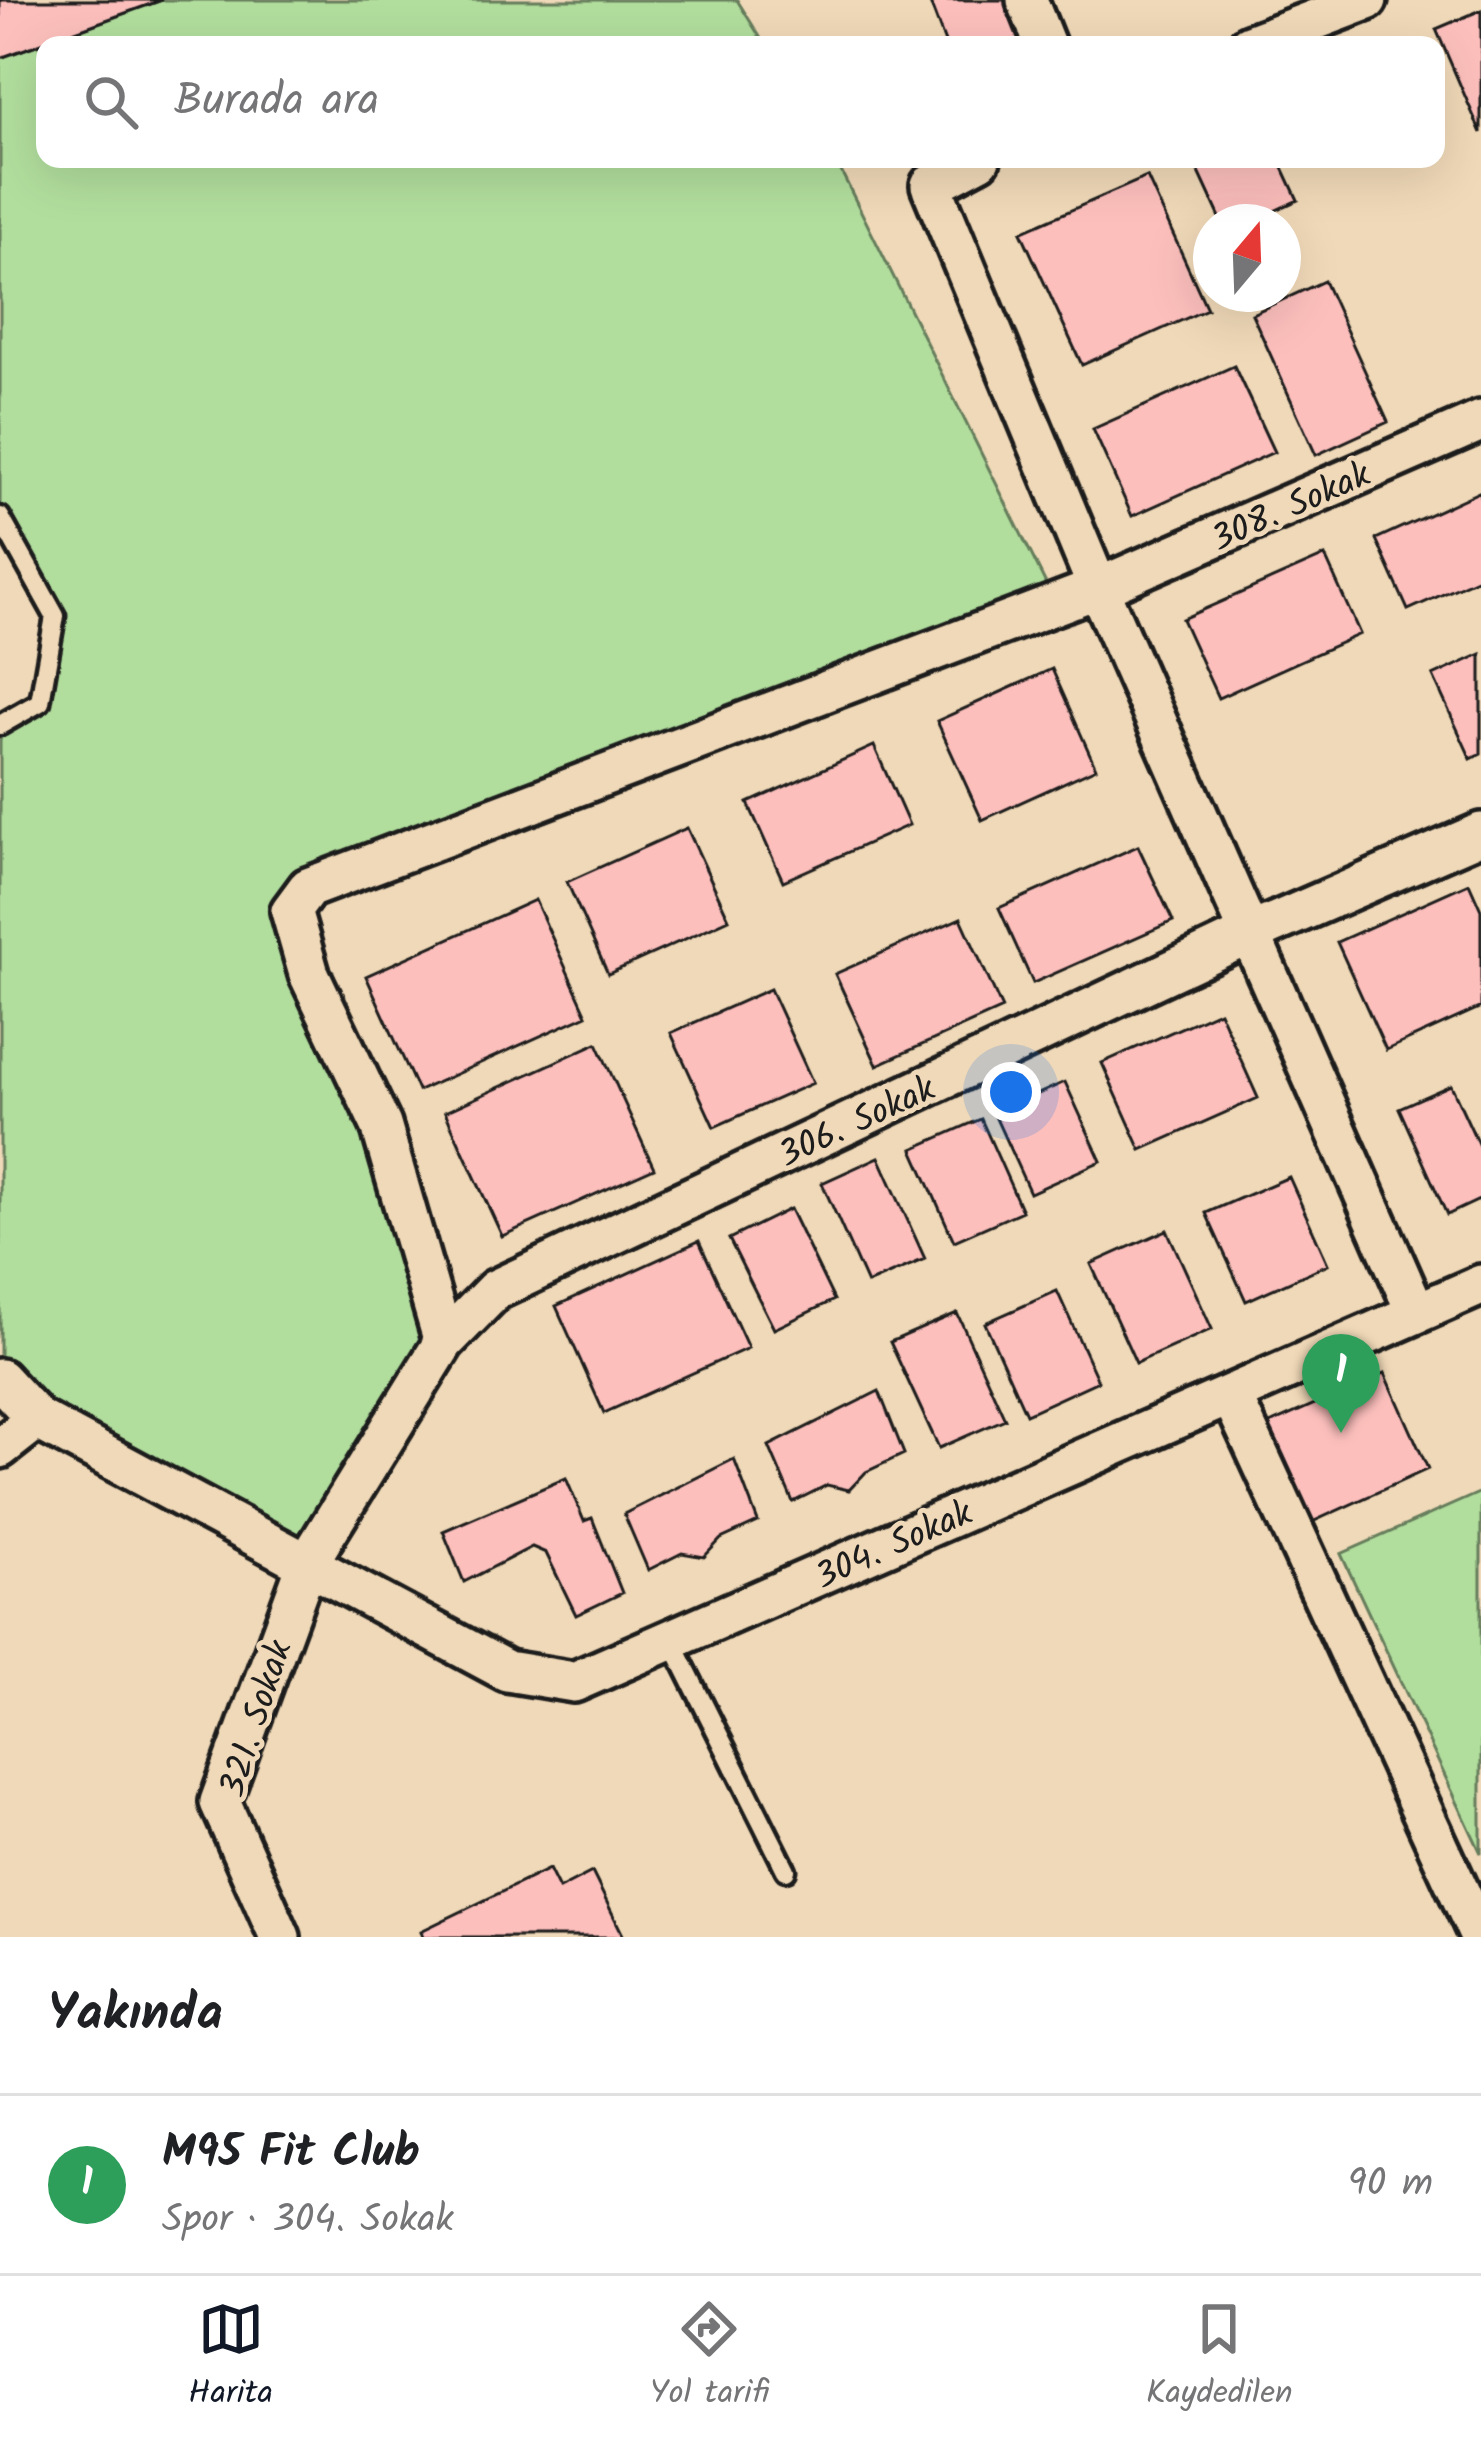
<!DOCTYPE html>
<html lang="tr">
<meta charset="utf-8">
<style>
:root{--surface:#fff;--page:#f2f2f2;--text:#202124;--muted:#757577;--line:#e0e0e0;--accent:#111827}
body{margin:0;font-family:Kalam,sans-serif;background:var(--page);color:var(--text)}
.compass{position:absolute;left:1193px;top:204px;width:108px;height:108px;border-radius:50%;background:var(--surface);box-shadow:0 12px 48px #0002;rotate:19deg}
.you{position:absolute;left:1011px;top:1092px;width:42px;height:42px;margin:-30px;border:9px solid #fff;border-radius:50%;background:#1a73e8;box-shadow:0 0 0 18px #1a73e833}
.badge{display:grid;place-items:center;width:78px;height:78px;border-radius:50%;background:var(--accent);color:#fff;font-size:39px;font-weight:700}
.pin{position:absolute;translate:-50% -99px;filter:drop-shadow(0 3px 6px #0008)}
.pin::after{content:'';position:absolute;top:63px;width:42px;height:36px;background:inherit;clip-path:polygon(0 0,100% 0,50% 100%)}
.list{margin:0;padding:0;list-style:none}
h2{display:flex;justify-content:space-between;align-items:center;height:156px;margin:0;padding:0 48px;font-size:51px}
h2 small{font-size:39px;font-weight:400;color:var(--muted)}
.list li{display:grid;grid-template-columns:78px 1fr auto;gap:36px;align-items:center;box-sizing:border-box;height:180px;padding:0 48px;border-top:3px solid var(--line)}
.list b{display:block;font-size:45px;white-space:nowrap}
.list p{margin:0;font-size:39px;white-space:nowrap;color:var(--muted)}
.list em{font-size:39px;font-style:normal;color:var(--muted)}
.icon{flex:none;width:66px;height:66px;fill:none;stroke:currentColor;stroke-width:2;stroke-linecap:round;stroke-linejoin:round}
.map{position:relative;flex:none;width:1481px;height:1937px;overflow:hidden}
.search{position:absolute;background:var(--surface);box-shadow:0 12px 48px #0002;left:36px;right:36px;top:36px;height:132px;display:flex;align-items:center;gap:30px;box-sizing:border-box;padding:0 42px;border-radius:24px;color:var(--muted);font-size:45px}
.sheet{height:336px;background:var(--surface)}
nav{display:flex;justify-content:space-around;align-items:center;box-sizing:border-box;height:168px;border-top:3px solid var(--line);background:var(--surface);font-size:33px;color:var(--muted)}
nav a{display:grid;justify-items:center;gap:6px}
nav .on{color:var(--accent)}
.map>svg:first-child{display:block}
.green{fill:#b1de9d;stroke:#667d5c;stroke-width:3}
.building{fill:#fcbfbc;stroke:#1c1c1c;stroke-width:3}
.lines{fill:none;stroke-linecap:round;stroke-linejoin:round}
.service-casing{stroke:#1c1c1c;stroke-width:27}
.minor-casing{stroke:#1c1c1c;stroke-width:48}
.service{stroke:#f0d9b8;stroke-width:18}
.minor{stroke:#f0d9b8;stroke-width:39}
.labels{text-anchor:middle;stroke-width:10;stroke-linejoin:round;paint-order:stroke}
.street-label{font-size:36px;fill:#1c1c1c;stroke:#f0d9b8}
</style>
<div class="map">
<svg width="1481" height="1937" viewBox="0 0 1481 1937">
<rect width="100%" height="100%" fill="#f0d9b8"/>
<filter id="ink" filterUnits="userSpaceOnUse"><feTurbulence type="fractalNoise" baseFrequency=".00833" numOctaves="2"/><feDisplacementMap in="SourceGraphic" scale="24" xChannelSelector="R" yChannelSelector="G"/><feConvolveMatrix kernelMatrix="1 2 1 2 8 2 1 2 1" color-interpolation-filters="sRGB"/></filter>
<g filter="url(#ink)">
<path class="green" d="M162,0h575l28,45h-720v114h790l221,445 -765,308 153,430 -137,222 -270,-145 -37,-57v-637l40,-24 15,-85 -55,-107v-451z
M1481,1492v361l-140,-299z"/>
<path class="building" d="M0,0h162l-162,58z
M929,0h84l15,41 -82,4z
M1481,10v123l-45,-104z
M1193,159h86l19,41 -48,22h-28z
M1147,177l60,132 -125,56 -61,-133z
M1324,281l64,141 -72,33 -64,-141z
M1234,366l40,86 -142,64 -39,-87z
M1481,491v86l-73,33 -32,-71z
M1325,556l35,78 -142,64 -36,-79z
M1481,654v100l-10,5 -38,-83z
M1052,669l44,99 -114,52 -45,-99z
M874,746l35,79 -126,56 -35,-78z
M687,828l42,91 -121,55 -41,-92z
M1138,846l35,75 -140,62 -34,-75z
M1469,883l12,27v97l-95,43 -49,-108z
M535,900l52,115 -169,76 -52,-115z
M961,918l41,91 -125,56 -42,-91z
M770,989l43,94 -99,44 -43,-94z
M1219,1011l39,87 -117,52 -39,-87z
M597,1043l57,125 -152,68 -57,-124z
M1065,1082l36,79 -71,32 -36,-79z
M1451,1085l30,65v49l-34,16 -48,-107z
M981,1119l41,92 -68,30 -41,-92z
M879,1157l46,102 -58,25 -45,-101z
M1289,1177l39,87 -82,37 -40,-88z
M790,1209l44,91 -60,29 -45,-90z
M1167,1230l45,99 -76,34 -45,-99z
M699,1241l49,107 -144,65 -48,-107z
M1057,1291l41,90 -72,33 -41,-91z
M957,1313l48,106 -66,29 -49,-106z
M1385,1373l43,96 -129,59 -45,-97z
M879,1391l25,63 -38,18 -17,18 -22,-5 -34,17 -24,-56z
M734,1459l24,63 -37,17 -17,18 -22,-4 -34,17 -24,-56z
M566,1478l18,43 8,-3 30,75 -46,22 -30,-62 -14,-6 -68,35 -21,-51z
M549,1869l10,20 33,-17 32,65h-201l-2,-6z"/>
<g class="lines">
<g class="service-casing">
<path id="service" d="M0,517l55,99 -15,86 -40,23
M671,1640l115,230"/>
</g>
<g class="minor-casing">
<path id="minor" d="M1027,0l18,45
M1249,45l118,-45
M980,159l-49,26 167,403 318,724
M444,1342l-63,-217 -72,-151 -18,-63 17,-23 790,-300 383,-167
M0,1379l37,40 470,252 67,11 907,-397
M1231,1395l249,542
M0,1448l37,-29
M280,1937l-60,-135 87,-238 137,-222 51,-52 754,-356 232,-101"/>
</g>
<use href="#service" class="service"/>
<use href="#minor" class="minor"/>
</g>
</g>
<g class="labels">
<g class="street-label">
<text transform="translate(1290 505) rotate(-24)" y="13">308. Sokak</text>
<text transform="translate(856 1120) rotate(-25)" y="13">306. Sokak</text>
<text transform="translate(893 1543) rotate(-24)" y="13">304. Sokak</text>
<text transform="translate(254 1718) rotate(-72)" y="13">321. Sokak</text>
</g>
</g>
</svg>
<svg class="compass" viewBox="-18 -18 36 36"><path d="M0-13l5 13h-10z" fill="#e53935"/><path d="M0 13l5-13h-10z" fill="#757577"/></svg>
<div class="you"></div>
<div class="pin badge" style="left:1341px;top:1433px;background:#2e9e5b">1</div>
<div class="search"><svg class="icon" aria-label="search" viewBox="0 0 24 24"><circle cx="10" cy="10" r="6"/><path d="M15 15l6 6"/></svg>Burada ara</div>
</div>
<section class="sheet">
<h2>Yakında<small></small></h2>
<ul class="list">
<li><span class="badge" style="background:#2e9e5b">1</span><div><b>M95 Fit Club</b><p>Spor · 304. Sokak</p></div><em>90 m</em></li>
</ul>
</section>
<nav>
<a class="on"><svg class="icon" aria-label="map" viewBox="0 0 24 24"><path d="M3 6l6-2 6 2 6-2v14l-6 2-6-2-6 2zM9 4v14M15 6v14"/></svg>Harita</a>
<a><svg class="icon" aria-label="directions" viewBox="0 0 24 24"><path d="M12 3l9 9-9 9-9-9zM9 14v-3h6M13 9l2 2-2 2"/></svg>Yol tarifi</a>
<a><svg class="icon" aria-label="saved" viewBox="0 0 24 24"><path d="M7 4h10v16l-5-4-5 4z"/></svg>Kaydedilen</a>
</nav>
